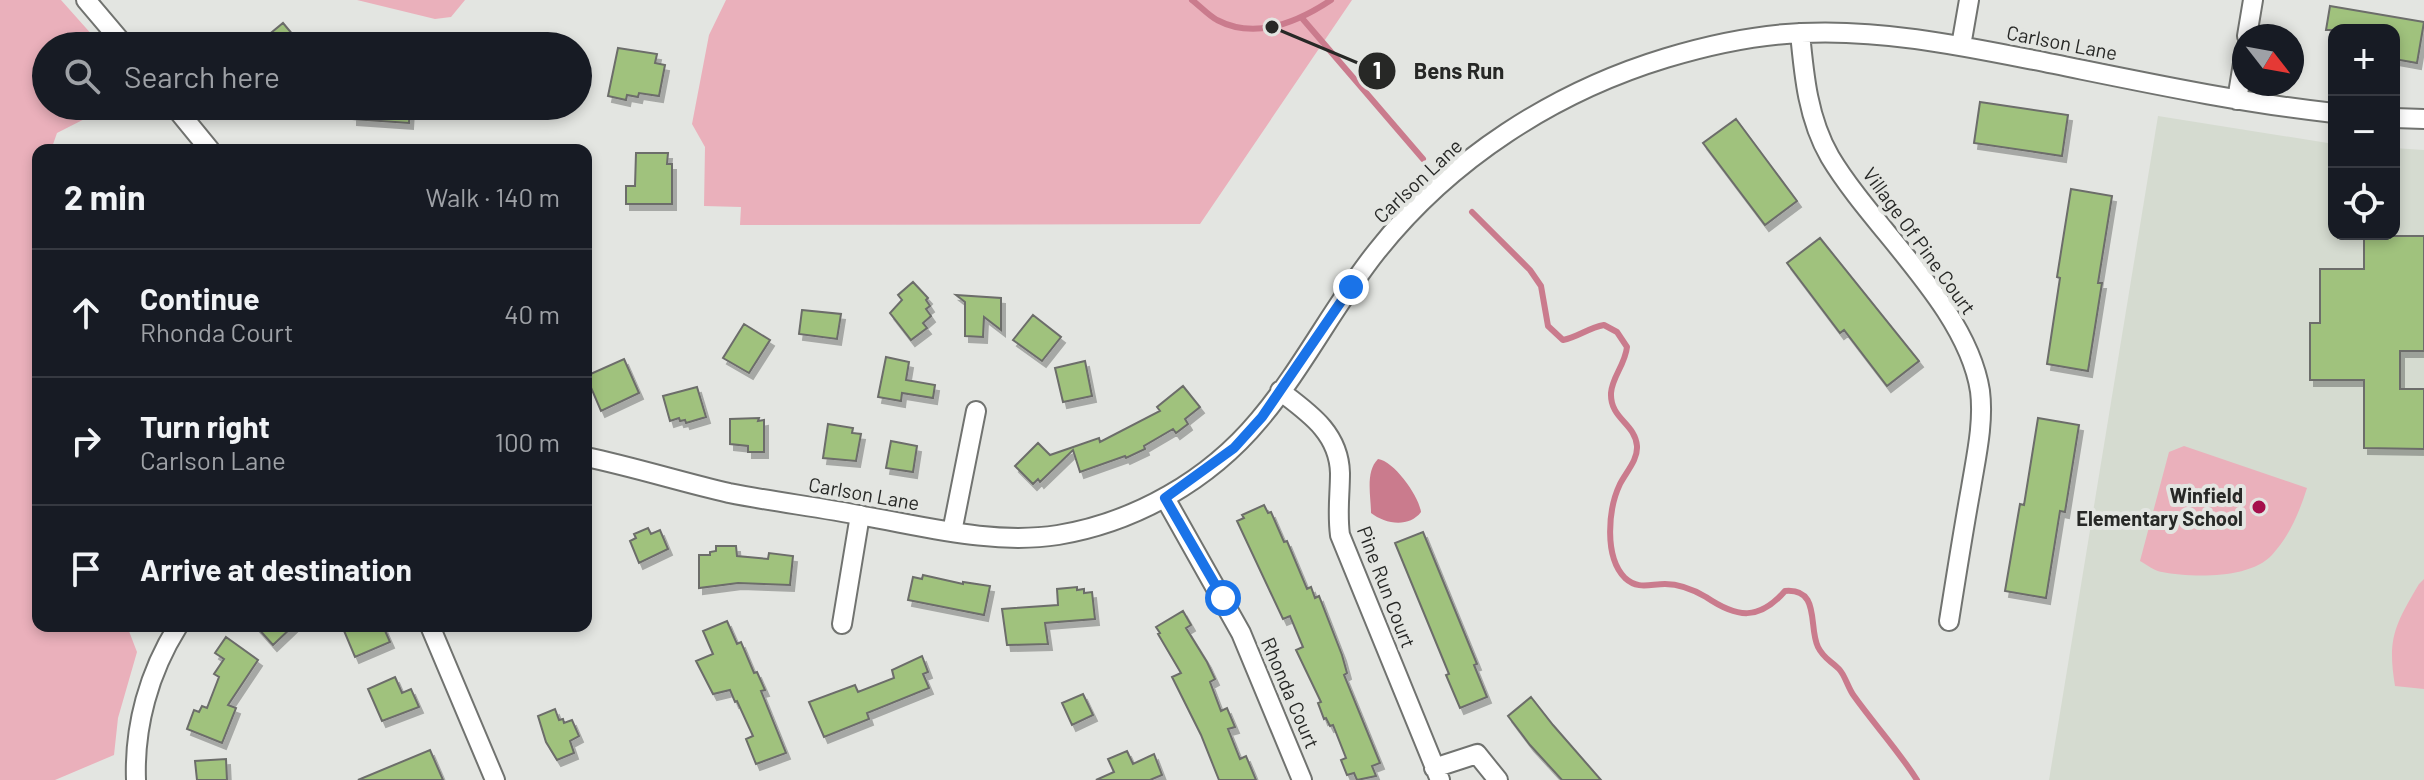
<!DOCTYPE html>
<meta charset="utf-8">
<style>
:root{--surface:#171b24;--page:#242831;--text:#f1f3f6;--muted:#9ea1a6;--line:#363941}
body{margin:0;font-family:Barlow,sans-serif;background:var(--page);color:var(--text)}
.controls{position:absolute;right:24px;top:24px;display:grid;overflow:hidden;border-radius:16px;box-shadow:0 4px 12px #0003}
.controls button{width:72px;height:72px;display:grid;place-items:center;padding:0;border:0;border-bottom:2px solid var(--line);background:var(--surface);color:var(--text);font:40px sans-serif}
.compass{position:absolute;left:2232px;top:24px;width:72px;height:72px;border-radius:50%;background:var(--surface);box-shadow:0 4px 12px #0003;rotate:121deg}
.stop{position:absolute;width:24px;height:24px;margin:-18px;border:6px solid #1a73e8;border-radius:50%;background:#fff}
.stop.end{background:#1a73e8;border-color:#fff;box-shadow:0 2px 8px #0008}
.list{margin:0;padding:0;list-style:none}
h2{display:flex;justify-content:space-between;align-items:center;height:104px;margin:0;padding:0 32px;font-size:34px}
h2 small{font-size:26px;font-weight:400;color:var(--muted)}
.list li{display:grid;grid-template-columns:52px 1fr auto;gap:24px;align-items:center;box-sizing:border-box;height:128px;padding:0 32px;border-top:2px solid var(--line)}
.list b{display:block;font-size:30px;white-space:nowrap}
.list p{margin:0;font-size:26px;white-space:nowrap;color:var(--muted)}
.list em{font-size:26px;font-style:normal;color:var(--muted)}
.icon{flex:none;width:44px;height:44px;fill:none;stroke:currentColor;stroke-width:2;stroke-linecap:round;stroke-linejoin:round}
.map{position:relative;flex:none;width:2424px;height:780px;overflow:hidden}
.search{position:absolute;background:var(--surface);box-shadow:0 4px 12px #0003;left:32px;top:32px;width:560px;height:88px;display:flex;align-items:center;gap:20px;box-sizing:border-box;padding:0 28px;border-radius:44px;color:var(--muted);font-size:30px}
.panel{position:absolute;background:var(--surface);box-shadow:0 4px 12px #0003;left:32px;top:144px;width:560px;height:488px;border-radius:16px}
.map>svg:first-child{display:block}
.built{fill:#d5dbd0}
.green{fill:#eab0bb}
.water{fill:#ca7b8d}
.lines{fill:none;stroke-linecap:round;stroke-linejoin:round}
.stream{stroke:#ca7b8d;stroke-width:6}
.building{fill:#a0c27d;stroke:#6c6d6a;stroke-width:2;filter:url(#shadow)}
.street-casing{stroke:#717370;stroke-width:22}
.street{stroke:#fff;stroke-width:18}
.route{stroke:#1a73e8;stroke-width:10}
.poi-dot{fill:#a5104c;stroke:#e3e5e1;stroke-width:3}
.labels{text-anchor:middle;stroke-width:8;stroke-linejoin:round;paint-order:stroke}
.street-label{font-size:20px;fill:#272826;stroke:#e3e5e1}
.poi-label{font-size:20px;font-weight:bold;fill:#272826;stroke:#e3e5e1;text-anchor:end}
.leader{fill:none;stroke:#272826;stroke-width:3}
.callout-dot{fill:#272826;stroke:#e3e5e1;stroke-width:3}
.mark-label{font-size:24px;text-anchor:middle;font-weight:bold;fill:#fff}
.callout-label{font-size:22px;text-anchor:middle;font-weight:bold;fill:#272826;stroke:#e3e5e1;stroke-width:8;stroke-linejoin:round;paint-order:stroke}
</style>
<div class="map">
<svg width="2424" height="780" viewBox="0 0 2424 780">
<defs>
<filter id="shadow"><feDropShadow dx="4" dy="6" stdDeviation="0" flood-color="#0004"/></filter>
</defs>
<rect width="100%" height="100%" fill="#e3e5e1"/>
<path class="built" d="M2158,116l176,28v90h60v-86l30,2v630h-375z"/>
<path class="green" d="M0,0h61l41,46h-56v60h64l-53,27 -6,17h-13v476h89l10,26 -19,66 -4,37 -59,25h-55z
M357,0h108l-14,17 -16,2z
M726,0h626l-152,224 -460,1 1,-18 -37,-1 1,-59 -13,-23 17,-89z
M2184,446l123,42c-8,25 -17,47 -35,67 -22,24 -80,23 -110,17 -7,-1 -15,-7 -22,-11l29,-109z
M2424,579v110l-29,-3c-8,-48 0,-61 24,-102z"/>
<path class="water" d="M1378,459c16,2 41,37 43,53 -12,16 -36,12 -50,1 0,-17 -6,-41 7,-54z"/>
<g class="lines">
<path class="stream" d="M1192,0c8,6 16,15 25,20 38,20 81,2 114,-20
M1301,17l122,142
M1472,212l58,58 11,16 7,40 15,14c15,-3 25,-12 41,-15l13,7 10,15c-2,18 -15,30 -16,46 -1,26 24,30 26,53 1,14 -11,26 -17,38 -12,25 -16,73 5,94 13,12 25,6 40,6 14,0 29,6 41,13 31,21 53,24 79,-6 36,-3 23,36 33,56 6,12 12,13 21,22 6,6 9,19 15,27 20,28 44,54 63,84"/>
</g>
<path class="building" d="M2330,6l94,16 -7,41 -23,-4v-29h-68z
M283,23l11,13 -13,10h-26z
M618,48l39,6 -2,9 10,2 -6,31 -20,-3 -1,4 -11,-2 -1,5 -18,-4z
M1980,102l88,13 -6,41 -88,-13z
M353,106h57l-1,17 -56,-4z
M1736,119l61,82 -32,24 -62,-82z
M636,153h32l-1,11h5v40h-46v-18h9z
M2071,189l41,7 -14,87h4l-14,88 -41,-7 13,-86 -3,-1z
M2364,236h60v115h-24v38h24v60l-60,-1v-68h-54v-57h10v-54h44z
M1820,238l99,123 -32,25 -43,-56 -4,3 -53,-70z
M913,282l15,16 -2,2 4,6 -4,3 5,7 -8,7 4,5 -16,12 -21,-27 12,-13 -4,-5z
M956,295l45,3v32l-17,-13 -1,20 -18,-1v-34z
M802,310l39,4 -4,25 -38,-5z
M1033,315l28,22 -19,24 -29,-21z
M744,324l26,16 -21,33 -26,-15z
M886,357l23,5 -3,18 29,5 -2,13 -31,-5 -1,8 -23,-4z
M624,359l15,34 -38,18 -15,-35z
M1085,361l7,35 -29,6 -8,-34z
M1183,386l17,21 -15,12 3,5 -12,9 -3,-4 -29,17 1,3 -19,9 -1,-2 -45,16 -7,-22 -33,32 -2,-3 -5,5 -18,-18 23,-23 12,12 49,-17 1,4 60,-31 -3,-4z
M697,387l9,30 -20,6 -1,-3 -5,1 -1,-3 -9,3 -7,-25z
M759,418l-1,3 6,-1v32h-16v-6l-18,-2v-25z
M2038,418l41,7 -14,87 -5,-1 -14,87 -41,-7 15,-87 4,1z
M828,424l25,4 -1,5 9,1 -5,27 -33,-3z
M891,441l26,5 -4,26 -27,-4z
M1264,505l4,8 3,-1 13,30 3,-1 20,48 4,-2 4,11 4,-2 23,59 5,18 -3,2 36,88 -8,3 4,10 -19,4 -3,-7 -7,2 -6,-15 5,-2 -13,-33 -3,1 -4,-8 -2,1 -6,-16 3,-1 -25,-52 7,-3 -13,-31 -7,3 -46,-98 7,-3 -2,-3z
M648,528l3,6 9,-4 8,19 -29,14 -9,-22 6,-3 -2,-4z
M1423,532l54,132 -3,1 13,32 -27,11 -14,-33 3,-1 -54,-131z
M716,546h20l1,10 31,3 1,-6 24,3 -3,29 -52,-2 -39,5v-33h11v-3l6,-1z
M923,575l40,9v-2l27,4 -6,29 -76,-15 5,-23 9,2z
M1077,587v3l7,-1v4l8,-1 3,27 -50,4 3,21 -41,1 -5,-36 56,-4 -1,-16z
M1183,611l8,14 -5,3 21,34 8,17 -5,3 11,29 6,-3 8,19 -7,2 12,30 6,-3 10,24h-37l-18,-45 -29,-58 9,-4 -23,-39 2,-1 -4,-6z
M727,621l10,23 4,-2 13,31 3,-1 8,18 -4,1 25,62 -30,11 -10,-25 7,-3 -16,-35 -2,1 -5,-12 -17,4 -17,-33 17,-7 -10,-23z
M256,626h37l-20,19z
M342,626h41l7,16 -35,15z
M226,637l32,23 -30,45 8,3 -14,35 -35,-14 7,-19 5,2 3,-6 5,2 12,-31 -5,-3 10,-15 -9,-6z
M922,656l6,16 -5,2 6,14 -62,25 2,6 -45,18 -15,-35 46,-17 3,7 36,-14 -2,-8z
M395,677l7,16 9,-4 8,18 -37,14 -14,-32z
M1083,694l10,21 -21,10 -10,-22z
M1531,697l22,28 48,55h-39l-32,-35 -22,-29z
M555,709l4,11 4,-1 1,4 8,-3 7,16 -9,5 4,12 -17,7 -11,-18 -8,-26z
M430,750l13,30h-85z
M1127,751l6,13 21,-10 8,21 -12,5h-54l18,-8 -6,-13z
M226,759l1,21h-30l-2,-19z"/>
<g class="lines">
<g class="street-casing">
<path id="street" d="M86,0l39,46
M1800,33c4,43 8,86 30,124 43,72 137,150 150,234 4,32 -4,66 -9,97 -8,44 -15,89 -22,133
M2247,36l6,-36
M1961,46l8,-46
M2237,100l7,-43
M174,106l36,44
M2394,118l30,1
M1280,391c29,22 59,42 60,82 0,22 -3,39 0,62l100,245
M586,457c48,10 95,25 143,36 45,9 90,14 135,23 63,11 130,29 194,19 78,-13 151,-55 201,-115 44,-52 75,-115 118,-169 73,-92 177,-159 289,-193 43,-13 90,-23 135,-25 78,-4 157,12 233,27 100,20 199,42 300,53
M1165,498l76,135 61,147
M952,532l24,-121
M842,624l18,-109
M430,626l65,154
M1434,768l43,-14 21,26
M136,780c-2,-54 13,-108 42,-154"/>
</g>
<use href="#street" class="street"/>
</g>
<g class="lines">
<path class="route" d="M1223,598l-58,-100 69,-50 28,-31 89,-130"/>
</g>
<circle class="poi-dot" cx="2259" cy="507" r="8"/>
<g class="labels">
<g class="street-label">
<text transform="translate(2062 43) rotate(11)" y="7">Carlson Lane</text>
<text transform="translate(1418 181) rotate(-43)" y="7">Carlson Lane</text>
<text transform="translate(1919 241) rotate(54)" y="7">Village Of Pine Court</text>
<text transform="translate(864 494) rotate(10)" y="7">Carlson Lane</text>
<text transform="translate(1386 587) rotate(69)" y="7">Pine Run Court</text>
<text transform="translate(1290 693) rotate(67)" y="7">Rhonda Court</text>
</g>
<g class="poi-label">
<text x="2243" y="503">Winfield<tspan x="2243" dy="23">Elementary School</tspan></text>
</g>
</g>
<path class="leader" d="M1272 27L1377 71"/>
<g class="callout-dot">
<circle cx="1272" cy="27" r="8"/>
<circle cx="1377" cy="71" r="20"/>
</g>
<g class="mark-label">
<text x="1377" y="79">1</text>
</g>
<g class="callout-label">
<text x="1459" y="79">Bens Run</text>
</g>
</svg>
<div class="controls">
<button>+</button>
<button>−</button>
<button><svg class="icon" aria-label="locate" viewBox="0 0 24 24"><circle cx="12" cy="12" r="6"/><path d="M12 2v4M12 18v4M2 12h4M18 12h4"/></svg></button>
</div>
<svg class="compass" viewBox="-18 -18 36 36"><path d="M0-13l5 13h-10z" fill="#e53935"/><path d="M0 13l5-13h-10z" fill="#9ea1a6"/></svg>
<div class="stop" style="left:1223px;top:598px"></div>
<div class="stop end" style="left:1351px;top:287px"></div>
<div class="search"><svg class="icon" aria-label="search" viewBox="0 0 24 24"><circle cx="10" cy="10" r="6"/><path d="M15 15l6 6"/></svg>Search here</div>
<section class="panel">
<h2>2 min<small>Walk · 140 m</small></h2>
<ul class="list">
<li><svg class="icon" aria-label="ahead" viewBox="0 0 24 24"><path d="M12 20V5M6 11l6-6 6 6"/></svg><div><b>Continue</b><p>Rhonda Court</p></div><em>40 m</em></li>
<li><svg class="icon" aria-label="right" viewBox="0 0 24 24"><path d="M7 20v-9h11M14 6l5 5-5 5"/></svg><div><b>Turn right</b><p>Carlson Lane</p></div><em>100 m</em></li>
<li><svg class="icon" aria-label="arrive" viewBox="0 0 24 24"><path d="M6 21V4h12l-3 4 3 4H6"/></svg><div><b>Arrive at destination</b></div></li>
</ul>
</section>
</div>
